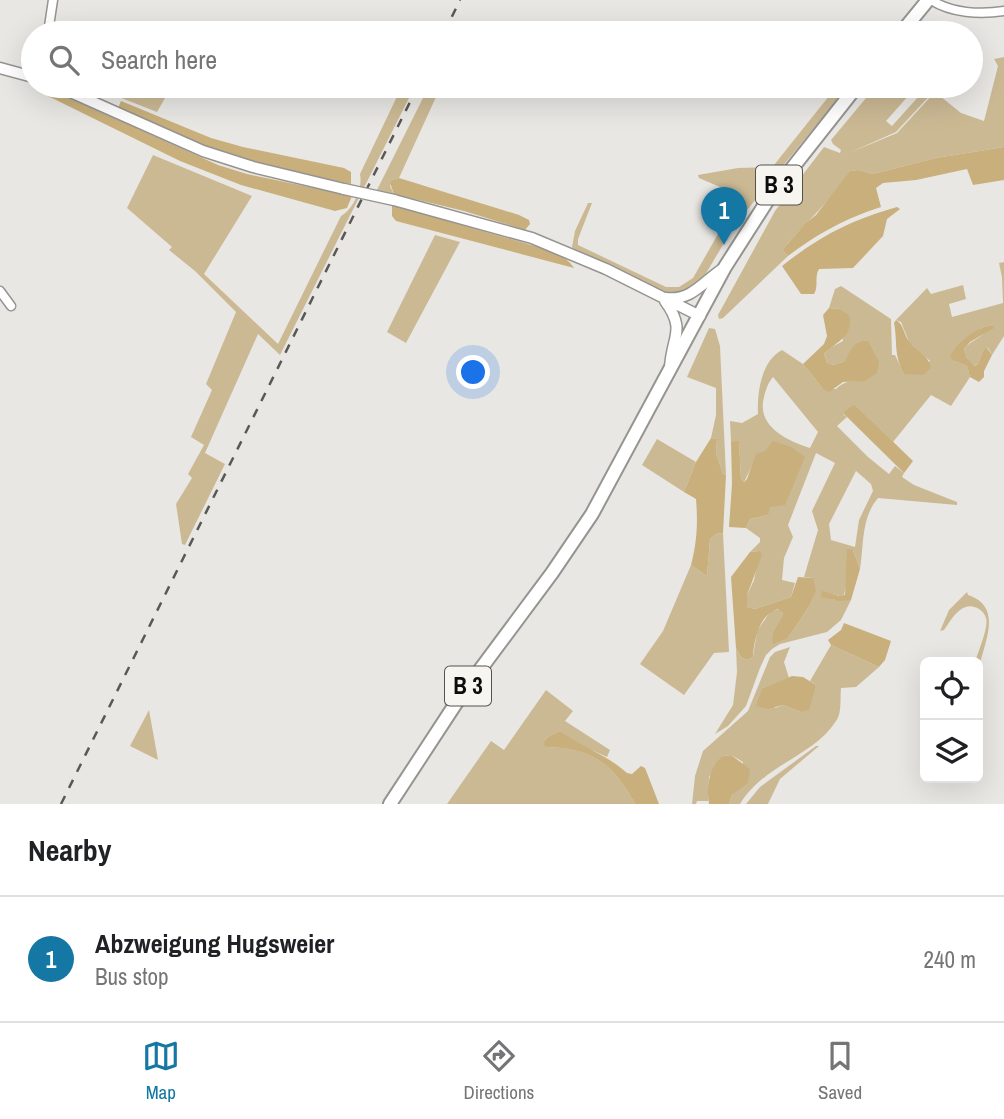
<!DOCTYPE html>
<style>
:root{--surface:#fff;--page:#f6f6f6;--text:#202124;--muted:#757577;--line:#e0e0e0;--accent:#1577a3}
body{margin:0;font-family:"Archivo Narrow",sans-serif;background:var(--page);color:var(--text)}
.controls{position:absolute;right:21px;bottom:21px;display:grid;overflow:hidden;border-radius:10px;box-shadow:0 7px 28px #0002}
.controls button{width:63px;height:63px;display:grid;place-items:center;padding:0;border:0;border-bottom:2px solid var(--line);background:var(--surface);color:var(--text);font:35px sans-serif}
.you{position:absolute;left:474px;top:373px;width:24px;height:24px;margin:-18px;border:5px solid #fff;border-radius:50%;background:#1a73e8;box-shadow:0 0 0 10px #1a73e833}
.badge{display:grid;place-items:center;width:46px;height:46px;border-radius:50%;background:var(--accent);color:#fff;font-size:23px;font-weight:700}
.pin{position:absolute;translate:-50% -58px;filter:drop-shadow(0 2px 4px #0008)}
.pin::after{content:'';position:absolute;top:37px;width:24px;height:21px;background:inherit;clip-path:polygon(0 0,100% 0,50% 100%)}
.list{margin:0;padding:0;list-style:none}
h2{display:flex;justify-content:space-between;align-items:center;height:91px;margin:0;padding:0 28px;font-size:30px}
h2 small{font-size:23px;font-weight:400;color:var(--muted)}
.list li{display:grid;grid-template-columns:46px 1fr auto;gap:21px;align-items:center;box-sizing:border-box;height:126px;padding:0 28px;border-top:2px solid var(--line)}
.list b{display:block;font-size:26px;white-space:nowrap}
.list p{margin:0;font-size:23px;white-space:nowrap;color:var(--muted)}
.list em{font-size:23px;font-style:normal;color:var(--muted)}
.icon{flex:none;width:38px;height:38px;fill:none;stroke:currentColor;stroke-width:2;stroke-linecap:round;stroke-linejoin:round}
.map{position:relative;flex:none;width:1004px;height:804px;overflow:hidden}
.search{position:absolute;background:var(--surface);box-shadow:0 7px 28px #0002;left:21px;right:21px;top:21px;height:77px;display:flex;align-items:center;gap:18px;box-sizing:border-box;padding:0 24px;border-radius:38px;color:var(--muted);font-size:26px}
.sheet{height:217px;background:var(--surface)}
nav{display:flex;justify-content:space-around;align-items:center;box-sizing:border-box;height:98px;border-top:2px solid var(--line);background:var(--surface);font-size:19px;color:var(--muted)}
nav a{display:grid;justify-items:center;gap:4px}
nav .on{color:var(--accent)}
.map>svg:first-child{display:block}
.green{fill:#cbb994;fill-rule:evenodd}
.forest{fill:#c8af7b}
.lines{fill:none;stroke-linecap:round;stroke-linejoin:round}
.minor-casing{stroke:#969490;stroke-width:11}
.tertiary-casing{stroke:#969490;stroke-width:13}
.primary-casing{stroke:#969490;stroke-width:16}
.minor{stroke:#fff;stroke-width:8}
.tertiary{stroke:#fff;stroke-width:10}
.primary{stroke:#fff;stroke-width:12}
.rail{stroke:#595855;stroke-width:2.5;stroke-dasharray:9 9;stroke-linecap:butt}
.tertiary-bridge-casing{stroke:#969490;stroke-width:13;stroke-linecap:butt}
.tertiary-bridge{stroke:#fff;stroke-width:10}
.labels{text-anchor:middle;stroke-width:7;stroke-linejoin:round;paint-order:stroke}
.shield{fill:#f7f5f0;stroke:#52524f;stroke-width:2}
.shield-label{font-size:23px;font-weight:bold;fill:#0c0c0a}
</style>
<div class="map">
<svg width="1004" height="804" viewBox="0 0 1004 804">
<rect width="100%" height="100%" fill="#e9e7e3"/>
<path class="green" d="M1004,57v90l-68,11 -63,16 -15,-4 -8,1c-19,30 -45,52 -68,79l6,6 -65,62 -4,1 -1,-4 57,-104 49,-64 16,6 1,-3 -8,-6 -2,-4 45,-54h41l-31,35 6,5 36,-40 6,5 -38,41 -47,21 48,-20 38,-41 26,21 23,8 14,-55 -4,-7z
M91,86h81l-15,26z
M402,86h13l-135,269 -22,-21 -53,119 20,11 -40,81 -3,-1 -6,-40 16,-26 -4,-4 16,-29 -13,-8 21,-47 -6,-6 30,-72 -41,-41 -26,-21 3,-3 -45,-39 26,-53 99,41 -48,78 74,70 63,-128c12,-7 22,-27 19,-42z
M429,86h12l-42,92 -7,2 -2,6 4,8 -17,-4z
M837,86h11l-114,140 -33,56 -14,9 -13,3 -11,-1 -87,-41 -4,-5 3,-16 13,-28h4l-14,36v6l88,42h13l14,-9 29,-51 19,-21 2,-5 -9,-8 -35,-15 -1,-3 40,-7 31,-1 5,-2z
M435,235l25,7 -54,101 -19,-11z
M1004,262v74l-12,19 -4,-7 -5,2 -5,14 -5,2 -6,-8 -3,-9c8,-10 22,-13 28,-24 -20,3 -28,19 -38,36l13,5 3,11 -19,29 -20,-11 -38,47 -39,-38 -11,10 4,3 -10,9 31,31 21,17 6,-8 9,7 -2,4 12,8 43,17v3l-79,-7c-17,20 -14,46 -18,71l-7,-19 -9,45 -4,1 -18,-4 12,8h17l-10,20 -14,12 -47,12 -8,5 -6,6 -6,13 -14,38 -18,20 -13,8 18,-29 4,-33 -1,-24 5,9 6,3 6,-3 4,-26 13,-19 9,-3 4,4 -1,6 6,19 20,-30 5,-30 -9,-1 14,-47 -6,-19 23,-48 -19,-10 -28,72 5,12 -9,21 -2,22 13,3 -4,14 -36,12 -8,-2v-12l7,-15 6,-29 -10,1 10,-10v-4l-14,-10 4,-9 18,-4 -3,-64 -13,15 -8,16 -3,-3 -2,-37h-8l-1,-21 12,2 16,-9c-1,-21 3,-53 24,-64l21,14 20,25h13c9,-9 17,-8 29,-8l-20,-20 -11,4 -7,-2 -3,-9 6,-6 13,-7 -4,-32 -10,-1 6,-19 6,-3 50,33 1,36h3l9,19 26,-13 -21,-19 -8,-20 -5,-2 31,-32 4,6 32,-9 3,14 -17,5 3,13 51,-14 -1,-26 -3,-14zM773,377l45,55 -8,16c-23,-7 -54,-22 -46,-51 2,-8 4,-14 9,-20zM856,471l15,13 2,7 -14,29 -4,27 -24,-7 -2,-16z
M709,328l6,1 5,17 6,129 -3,-1 -7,-21 1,-14 -6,-1 5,-23v-27l-29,-11z
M657,439l39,23 -12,30 -42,-27z
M723,533l6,119 -15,1 -30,42 -44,-31 23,-33 28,-66 16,11 3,-37 6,-5z
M967,592l1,3c36,12 16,48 10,76v-9h-3c3,-10 14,-35 11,-44 -1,-4 -4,-7 -7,-9 -17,-10 -27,10 -35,21l-4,1 9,-21z
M831,645l48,22 -23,20 -15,1c-1,10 1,26 -5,33 -23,36 -72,43 -96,83h-11l3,-9 10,-9 1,-24 -12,-7 -8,1 -14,21 -1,24h-11l-1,3h-4l3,-28 8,-25 45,-40 22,-54 5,-5 15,-5 -6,15 5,16 -17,7 3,23 8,-3 18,7 15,-27 -6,-4z
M546,690l27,21 -8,10 45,29 -3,7 -33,-15 -14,-11 -11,5 -7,7 5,4c46,1 66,17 88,57h-188l44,-63 13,9z
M149,710l9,50 -28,-14z
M816,746h3l-39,33 -12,25h-22l14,-17z"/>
<path class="forest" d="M43,86l175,79 29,9 105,22 -5,12 -12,3 -94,-26 -61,-24 -126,-62 -13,-6z
M121,101l90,37 32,9 101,21 7,4v12l-85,-18 -72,-23 -76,-35z
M1004,147v33l-31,5 -6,-16 -51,11 -33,3 -7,5 5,19c-37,12 -62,26 -93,49l-6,-6 24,-27 10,-8 34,-44 8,-1 15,4 63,-16z
M399,178l120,37 10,5 1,4 -5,6 -61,-19 -70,-17 -4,-11 2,-3z
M392,205l146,42c13,5 29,9 36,21l-178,-47 -4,-5z
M897,207l3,2 -13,10 -4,17 -30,32 -34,1c-5,8 0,17 -5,25h-13l-19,-28c38,-30 69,-46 115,-59z
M829,308l10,1 10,6c5,22 -12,26 -25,39l3,9 7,2 11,-4c6,-11 9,-21 23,-20l11,21 -2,11 -12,8 -22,1 -14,10 -6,-3 -20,-25 21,-20 3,-8 -4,-21z
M896,320c8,5 7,12 12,20 7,10 21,15 23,28l-8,7 -19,-1c-11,-21 -6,-30 -10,-51z
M992,325l2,3 -24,14 -6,7 3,9 7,8 4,-2 5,-14 4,-2 5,7 -8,16v6l-5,5 -9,-5 -3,-11 -13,-5 -4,-5c9,-15 25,-28 42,-31z
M854,404l59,57 -9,12 -61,-60z
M711,438l6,1 -1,14 7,21 3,1 -3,58 -7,1 -6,5 -3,37 -16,-11c6,-23 7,-42 5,-66l-12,-7 12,-30z
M739,441l2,38 3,3 3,-3 9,-25 9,-3 8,-10 18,6 14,10 -20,48 -15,2 -2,8 -18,4 -4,9 -17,-1 3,-43 -1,-42z
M847,549l6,1 7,19 -9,31 -11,1 -19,-4 1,-6 17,5 6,-1z
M760,551l2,4 -15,40v12l8,2 36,-12 7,-20 15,1 3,12 -8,18 -20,30 -15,6c-3,-15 8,-19 10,-31l-5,-4c-19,6 -24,30 -25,48l-6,3 -6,-3 -5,-9 -5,-71 19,-25z
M844,623l47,18 -6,19 -6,7 -48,-22 -3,-5 13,-10z
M792,676l11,1 13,8 -7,25 -8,2 -18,-7 -15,4 -12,-3 6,-17z
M560,731c22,16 47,24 67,42l5,1 9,-8 4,2 14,36h-24c-22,-40 -42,-56 -89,-57l-4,-4 7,-7z
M731,755l19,14 -2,14 -16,12 -3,9h-20c-3,-16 0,-38 14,-48z"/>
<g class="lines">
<g class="minor-casing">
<path id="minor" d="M931,0c20,13 49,15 73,11
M48,33l5,-33
M0,291l11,15"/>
</g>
<g class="tertiary-casing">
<path id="tertiary" d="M0,68l33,9
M57,86l146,65 50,16 91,22
M394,200l138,38 74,31 94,47
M666,298c27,3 38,-18 58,-30
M665,301c22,30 6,36 5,68"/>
</g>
<g class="primary-casing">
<path id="primary" d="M901,33l27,-33
M390,804l72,-110 90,-121 40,-59 133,-247 46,-72 86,-109"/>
</g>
<use href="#minor" class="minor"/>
<use href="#tertiary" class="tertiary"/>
<use href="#primary" class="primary"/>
<path class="rail" d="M444,33l16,-33
M61,804l357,-718"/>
<g class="tertiary-bridge-casing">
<path id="tertiary-bridge" d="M344,189l50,11"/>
</g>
<use href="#tertiary-bridge" class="tertiary-bridge"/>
</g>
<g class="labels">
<g class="shield">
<rect x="756" y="165.5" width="46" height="39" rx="5"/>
<rect x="445" y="666.5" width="46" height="39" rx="5"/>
</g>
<g class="shield-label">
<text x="779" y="193">B 3</text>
<text x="468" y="694">B 3</text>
</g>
</g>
</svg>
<div class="controls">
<button><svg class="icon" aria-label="locate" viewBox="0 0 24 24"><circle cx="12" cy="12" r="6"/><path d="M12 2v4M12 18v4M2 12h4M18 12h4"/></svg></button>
<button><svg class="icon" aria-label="layers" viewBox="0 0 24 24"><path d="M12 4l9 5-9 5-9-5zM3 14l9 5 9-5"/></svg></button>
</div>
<div class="you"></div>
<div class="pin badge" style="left:724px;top:245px">1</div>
<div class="search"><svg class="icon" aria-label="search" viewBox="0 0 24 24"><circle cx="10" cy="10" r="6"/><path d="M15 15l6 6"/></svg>Search here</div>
</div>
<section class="sheet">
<h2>Nearby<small></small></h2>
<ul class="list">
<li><span class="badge">1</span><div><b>Abzweigung Hugsweier</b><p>Bus stop</p></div><em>240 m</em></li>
</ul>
</section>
<nav>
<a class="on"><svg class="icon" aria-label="map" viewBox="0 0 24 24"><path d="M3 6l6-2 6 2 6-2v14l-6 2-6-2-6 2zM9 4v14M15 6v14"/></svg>Map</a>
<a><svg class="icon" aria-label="directions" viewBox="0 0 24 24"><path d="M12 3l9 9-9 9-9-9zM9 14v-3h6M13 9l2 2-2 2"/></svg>Directions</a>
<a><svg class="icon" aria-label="saved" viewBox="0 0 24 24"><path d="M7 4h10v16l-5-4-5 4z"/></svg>Saved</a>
</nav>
